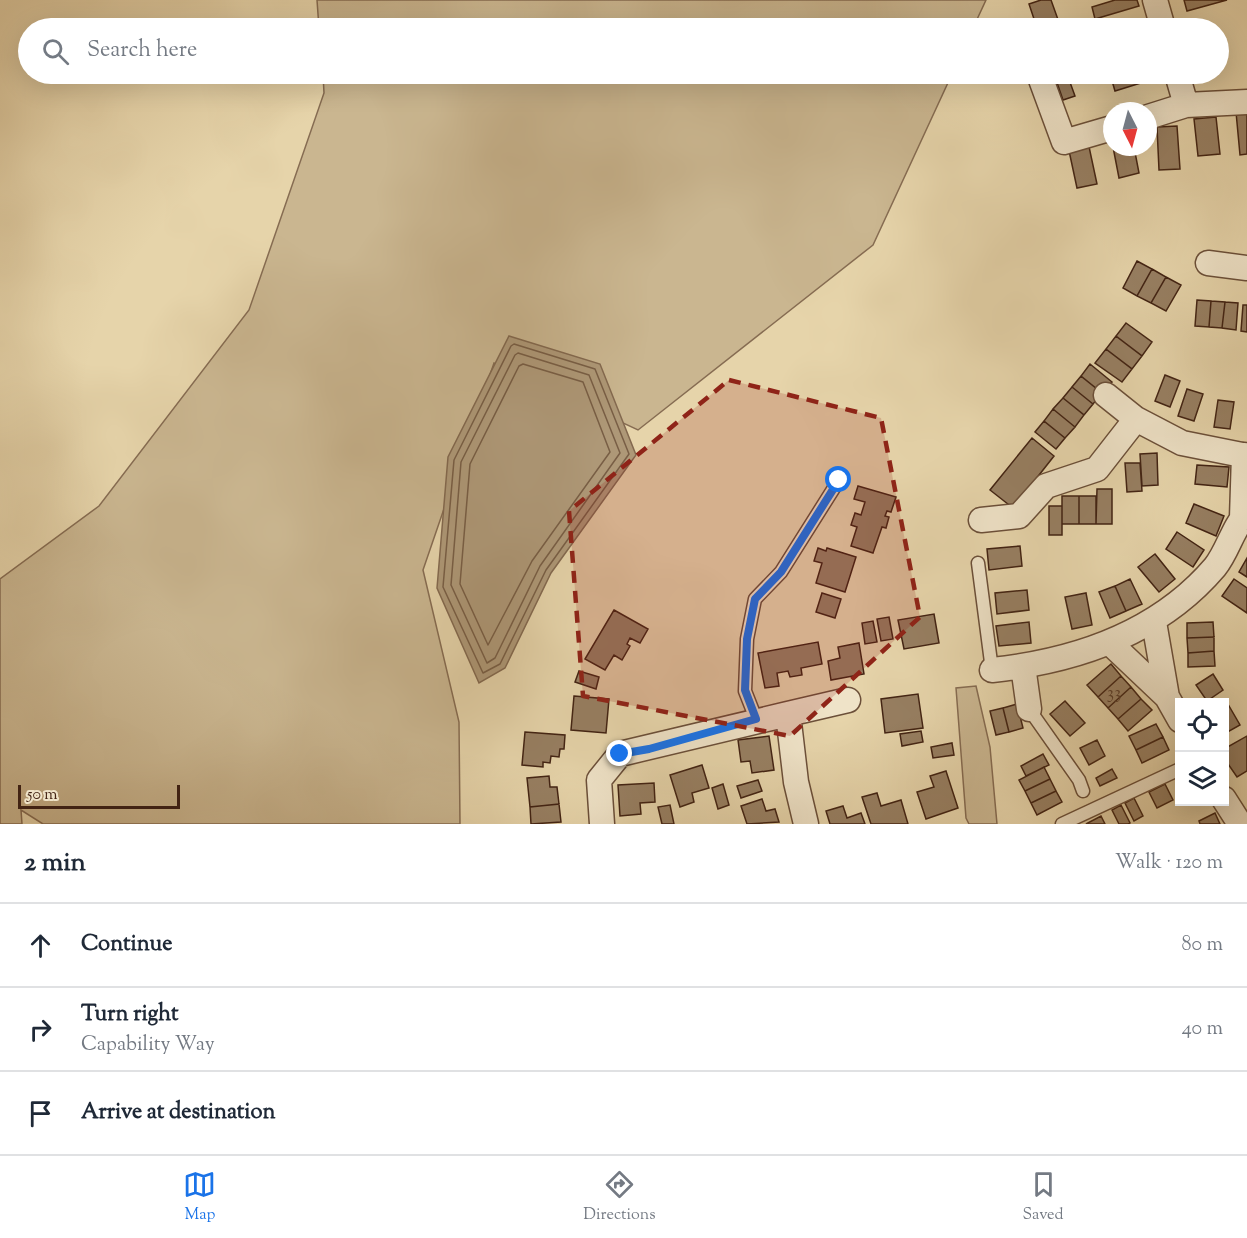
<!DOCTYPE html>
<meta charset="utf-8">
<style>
:root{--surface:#fff;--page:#f6f6f7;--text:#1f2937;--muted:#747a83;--line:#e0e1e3;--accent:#1a73e8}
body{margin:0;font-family:"Sorts Mill Goudy",serif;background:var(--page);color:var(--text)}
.controls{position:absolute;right:18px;bottom:18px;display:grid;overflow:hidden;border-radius:0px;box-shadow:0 6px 24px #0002}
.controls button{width:54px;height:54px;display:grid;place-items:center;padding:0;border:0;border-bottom:2px solid var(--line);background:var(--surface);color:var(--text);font:30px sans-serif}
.compass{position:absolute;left:1103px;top:102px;width:54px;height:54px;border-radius:50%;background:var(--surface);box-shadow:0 6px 24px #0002;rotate:174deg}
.scale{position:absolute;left:18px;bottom:15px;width:162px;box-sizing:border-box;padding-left:6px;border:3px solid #422313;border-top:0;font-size:16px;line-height:21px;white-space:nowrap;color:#422313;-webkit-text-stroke:4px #efe3c8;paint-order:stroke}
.stop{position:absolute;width:18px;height:18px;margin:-14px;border:4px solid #1a73e8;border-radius:50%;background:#fff}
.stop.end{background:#1a73e8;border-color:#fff;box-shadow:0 2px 6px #0008}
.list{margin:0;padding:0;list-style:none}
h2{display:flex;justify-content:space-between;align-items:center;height:78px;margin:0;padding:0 24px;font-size:26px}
h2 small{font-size:20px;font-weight:400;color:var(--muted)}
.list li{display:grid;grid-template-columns:39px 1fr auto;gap:18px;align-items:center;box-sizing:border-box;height:84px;padding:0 24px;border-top:2px solid var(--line)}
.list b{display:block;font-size:22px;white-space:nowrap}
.list p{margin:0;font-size:20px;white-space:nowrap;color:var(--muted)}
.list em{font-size:20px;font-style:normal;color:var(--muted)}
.icon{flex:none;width:33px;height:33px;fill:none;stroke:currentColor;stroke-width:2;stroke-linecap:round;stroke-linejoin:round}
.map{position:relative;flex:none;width:1247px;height:824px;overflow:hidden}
.search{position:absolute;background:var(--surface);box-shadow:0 6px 24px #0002;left:18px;right:18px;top:18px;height:66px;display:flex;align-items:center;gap:15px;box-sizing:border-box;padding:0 21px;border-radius:33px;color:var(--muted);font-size:22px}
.sheet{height:330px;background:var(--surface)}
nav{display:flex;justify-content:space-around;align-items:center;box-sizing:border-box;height:84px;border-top:2px solid var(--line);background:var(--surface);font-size:16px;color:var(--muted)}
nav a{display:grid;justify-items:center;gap:3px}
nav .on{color:var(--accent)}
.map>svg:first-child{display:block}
.green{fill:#cab690;stroke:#866c52;stroke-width:1.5}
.water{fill:#ae9877;stroke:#83694f;stroke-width:1.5}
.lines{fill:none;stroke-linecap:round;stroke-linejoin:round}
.shore{stroke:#785e45;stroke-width:1.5}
.building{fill:#977f62;stroke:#422313;stroke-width:1.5}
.service-casing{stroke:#6b4f39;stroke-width:15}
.minor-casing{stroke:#6b4f39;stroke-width:27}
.service{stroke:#efe3c8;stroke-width:12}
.minor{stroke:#efe3c8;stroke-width:24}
.route{stroke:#1a73e8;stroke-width:8}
.marked{fill:#8f2418;fill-opacity:0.2;stroke:#8f2418;stroke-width:4.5;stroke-dasharray:12 8;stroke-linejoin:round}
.labels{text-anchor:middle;stroke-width:4.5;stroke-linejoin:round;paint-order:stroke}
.number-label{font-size:18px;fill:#573a27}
</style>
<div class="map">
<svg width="1247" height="824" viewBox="0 0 1247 824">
<rect width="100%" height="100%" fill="#e6d4aa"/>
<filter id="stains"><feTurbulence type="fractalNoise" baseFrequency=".00333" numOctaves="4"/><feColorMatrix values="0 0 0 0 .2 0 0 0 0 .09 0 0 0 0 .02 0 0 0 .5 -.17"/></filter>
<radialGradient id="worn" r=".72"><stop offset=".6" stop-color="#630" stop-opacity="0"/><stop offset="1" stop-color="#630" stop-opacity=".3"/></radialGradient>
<path class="green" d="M317,0h669l-13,28h-654z
M323,74h629l-79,171 -235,185 -144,-67 -71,207 36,152 1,102h-417l-22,-14 1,14h-22v-245l99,-73 150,-196 75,-217z
M976,686l14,61 7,77h-28l-3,-6 -10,-130z"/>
<path class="water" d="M509,336l91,28 36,91 -85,118 -46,95 -26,15 -42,-95 11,-131z"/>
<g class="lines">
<path class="shore" d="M514,344l81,25 34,85 -83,116 -46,94 -17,9 -40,-86 11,-127 57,-114z
M518,353l71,22 31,78 -80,113 -45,92 -8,5 -36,-78 10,-123 54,-107z
M523,364l60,18 27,70 -78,109 -44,84 -28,-61 10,-120 49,-98z"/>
</g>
<path class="building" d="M1041,0h10l10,28h-24l-8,-24z
M1115,0h22l2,6 -44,13 -3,-12z
M1184,0h43l-40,11z
M1054,74h13l8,22 -12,4z
M1110,74h49l1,3 -45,14z
M1247,111v43l-7,1 -4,-43z
M1216,117l4,37 -22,2 -4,-37z
M1177,126l3,43 -21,1 -2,-43z
M1088,142l9,42 -20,4 -9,-42z
M1113,147h21l5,26 -20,5z
M1137,261l15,8 -15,27 -14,-8z
M1152,269l14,8 -15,26 -14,-7z
M1166,277l15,8 -15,26 -15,-8z
M1197,300l14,1 -2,26 -14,-1z
M1211,301l14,1 -3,26 -13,-1z
M1225,302l13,1 -2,27 -14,-2z
M1243,305h4v27l-6,-1z
M1126,323l26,19 -10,14 -26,-20z
M1116,336l26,20 -10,13 -26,-20z
M1106,349l26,20 -10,13 -27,-19z
M1090,364l22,18 -10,11 -21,-17z
M1165,375l15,6 -10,26 -15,-6z
M1081,376l21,17 -9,11 -21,-17z
M1072,387l21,17 -9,11 -21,-17z
M1187,389l16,5 -9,27 -16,-5z
M1063,398l21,17 -9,12 -22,-18z
M1218,400l16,2 -4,27 -16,-2z
M1053,409l22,18 -10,11 -21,-17z
M1044,421l21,17 -9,11 -21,-17z
M1032,438l22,18 -41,52 -23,-18z
M1157,453l1,32 -16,1 -2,-32z
M1125,463h15l2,28 -15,1z
M1197,465l32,2 -2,20 -32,-3z
M858,486l38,11 -5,15 -4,-1 -2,5 4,1 -3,11 -4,-1 -9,26 -22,-7 6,-19 -6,-2 4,-12 6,2 4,-13 -11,-3z
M1097,489h15v35h-16z
M1062,496h17v28h-17z
M1079,496h17v28h-17z
M1194,504l30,12 -8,20 -30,-13z
M1049,506h13v29h-13z
M1177,532l27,18 -11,17 -27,-18z
M1020,546l2,20 -33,4 -2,-21z
M818,548l8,3 1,-3 29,9 -11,35 -29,-9 6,-20 -8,-2z
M1155,554l20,25 -16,13 -21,-25z
M1247,558v19l-8,-5z
M1130,579l12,25 -16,7 -11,-25z
M1234,579l13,9v25l-25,-17z
M1115,586l11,25 -16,7 -11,-26z
M1027,590l2,20 -32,4 -2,-21z
M822,593l19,6 -6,19 -19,-6z
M1086,593l6,32 -20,4 -7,-32z
M614,610l34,19 -8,14 -10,-5 -3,6 3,2 -8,14 -8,-5 -9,15 -20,-11z
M934,614l5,29 -35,6 -6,-29z
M889,617l4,22 -12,2 -4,-22z
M873,621l4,21 -12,2 -3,-21z
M1029,622l2,21 -32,3 -3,-20z
M1213,622l1,15 -27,1v-15z
M1214,637v14l-26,2 -1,-15z
M818,642l4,22 -21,4 1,7 -12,2 -2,-6 -11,2 2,13 -14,2 -7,-35z
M859,643l5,31 -33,6 -3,-19 12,-3 -2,-11z
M1214,651l1,15 -27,1v-14z
M1111,664l10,12 -23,21 -11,-12z
M579,671l20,6 -3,12 -21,-7z
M1213,674l10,16 -16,11 -11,-16z
M1121,676l10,11 -23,21 -10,-11z
M1131,687l10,12 -23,20 -10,-11z
M918,694l5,34 -38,5 -4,-34z
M574,696l35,3 -3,34 -35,-3z
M1141,699l11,11 -24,21 -10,-12z
M1225,699l15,26 -16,9v-32h-6z
M1065,701l20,22 -15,13 -20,-22z
M1017,704l6,24 -14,4 -6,-24z
M1003,708l6,24 -13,3 -6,-24z
M1156,724l7,13 -27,13 -7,-14z
M921,731l2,11 -21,4 -2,-12z
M525,732l40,3 -1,14h-4l-1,8 -8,-1 -1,7 -7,-1v5l-21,-2z
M769,736l5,34 -22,3 -2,-12 -9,1 -3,-22z
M1247,736v35l-10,6 -13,-19v-9z
M1163,737l6,13 -27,13 -6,-13z
M1097,740l8,16 -16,9 -9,-17z
M952,743l2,12 -21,3 -2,-11z
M1043,754l6,11 -23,11 -5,-10z
M702,765l7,23 -17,5 2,9 -14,5 -10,-32z
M1044,767l6,12 -25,12 -6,-11z
M1112,769l5,9 -17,8 -4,-8z
M946,771l12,37 -32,11 -9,-27 17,-5 -4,-11z
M549,776l1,11h7l2,17 -29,3 -3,-29z
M1050,779l6,12 -25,12 -6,-12z
M758,780l4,11 -21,7 -4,-12z
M654,783l1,19 -15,1 1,11 -21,2 -2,-31z
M723,784l6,21 -11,4 -6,-21z
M1165,784l8,16 -16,8 -8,-16z
M1056,791l6,11 -25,13 -6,-12z
M877,793l4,13 20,-6 7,24h-37l-9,-27z
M1134,798l9,18 -9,5 -9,-18z
M762,799l4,12 9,-2 4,13 -32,2 -6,-18z
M559,804l2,18 -30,2 -1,-17z
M670,805l4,19h-12l-4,-17z
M1121,805l9,18 -2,1h-9l-7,-14z
M843,806l4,12 14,-5 4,11h-35l-4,-13z
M1215,813l5,11h-20l-1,-3z
M1101,816l4,8h-19z"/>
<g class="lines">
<g class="service-casing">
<path id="service" d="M978,563l14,107
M1029,709l50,71 4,11
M756,719l-11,-28 2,-52 8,-40 26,-27 58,-92
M1062,824l118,-55"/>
</g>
<g class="minor-casing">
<path id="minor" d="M1155,0l8,28
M1039,74l25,68 48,-14
M1186,105l61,-3
M1148,117l38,-12 -9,-31
M1208,263l39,5
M1106,395l30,24
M1242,518l2,-63
M981,520l38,-4 27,-30 51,-17 39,-50 46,24 65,13
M1154,622l13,75 13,23
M1110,643l57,54
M1023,666l6,43
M992,670c84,-9 166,-36 223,-103 13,-16 18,-40 32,-54
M788,714l60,-14
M1224,799l16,25
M602,824l-3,-44 21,-26 168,-40 8,68 10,42"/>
</g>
<use href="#service" class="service"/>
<use href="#minor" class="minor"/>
</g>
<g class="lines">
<path class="route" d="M620,754l29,-5 107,-30 -11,-29 2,-51 8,-40 26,-27 58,-92"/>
</g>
<path class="marked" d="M729,380l152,38 39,199 -130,119 -207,-40 -14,-185z"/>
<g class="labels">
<g class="number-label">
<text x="1114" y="698">33</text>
</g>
</g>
<rect width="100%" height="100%" filter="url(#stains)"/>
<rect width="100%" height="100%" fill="url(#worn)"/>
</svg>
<div class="controls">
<button><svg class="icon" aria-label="locate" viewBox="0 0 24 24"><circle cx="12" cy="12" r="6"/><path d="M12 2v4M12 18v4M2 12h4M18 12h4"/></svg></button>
<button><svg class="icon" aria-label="layers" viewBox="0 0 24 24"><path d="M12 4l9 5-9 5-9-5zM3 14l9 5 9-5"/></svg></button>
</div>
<svg class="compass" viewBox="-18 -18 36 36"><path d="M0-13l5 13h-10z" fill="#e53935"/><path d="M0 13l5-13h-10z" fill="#747a83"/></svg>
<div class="scale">50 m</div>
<div class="stop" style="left:839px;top:480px"></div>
<div class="stop end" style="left:620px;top:754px"></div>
<div class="search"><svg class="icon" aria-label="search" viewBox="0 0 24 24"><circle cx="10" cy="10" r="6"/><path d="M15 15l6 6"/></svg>Search here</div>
</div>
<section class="sheet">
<h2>2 min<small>Walk · 120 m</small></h2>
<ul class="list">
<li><svg class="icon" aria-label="ahead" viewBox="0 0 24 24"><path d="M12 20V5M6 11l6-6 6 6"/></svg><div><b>Continue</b></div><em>80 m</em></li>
<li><svg class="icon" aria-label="right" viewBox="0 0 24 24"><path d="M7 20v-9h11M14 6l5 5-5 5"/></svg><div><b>Turn right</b><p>Capability Way</p></div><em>40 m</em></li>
<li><svg class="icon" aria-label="arrive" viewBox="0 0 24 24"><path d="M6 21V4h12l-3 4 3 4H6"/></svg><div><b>Arrive at destination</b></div></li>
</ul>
</section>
<nav>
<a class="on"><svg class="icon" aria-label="map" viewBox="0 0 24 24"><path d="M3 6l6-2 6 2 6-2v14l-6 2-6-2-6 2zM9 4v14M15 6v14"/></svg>Map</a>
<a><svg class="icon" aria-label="directions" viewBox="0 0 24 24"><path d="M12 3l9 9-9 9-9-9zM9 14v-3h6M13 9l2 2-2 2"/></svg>Directions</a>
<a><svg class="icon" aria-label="saved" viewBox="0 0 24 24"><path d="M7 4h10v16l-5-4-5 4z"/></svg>Saved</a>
</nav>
